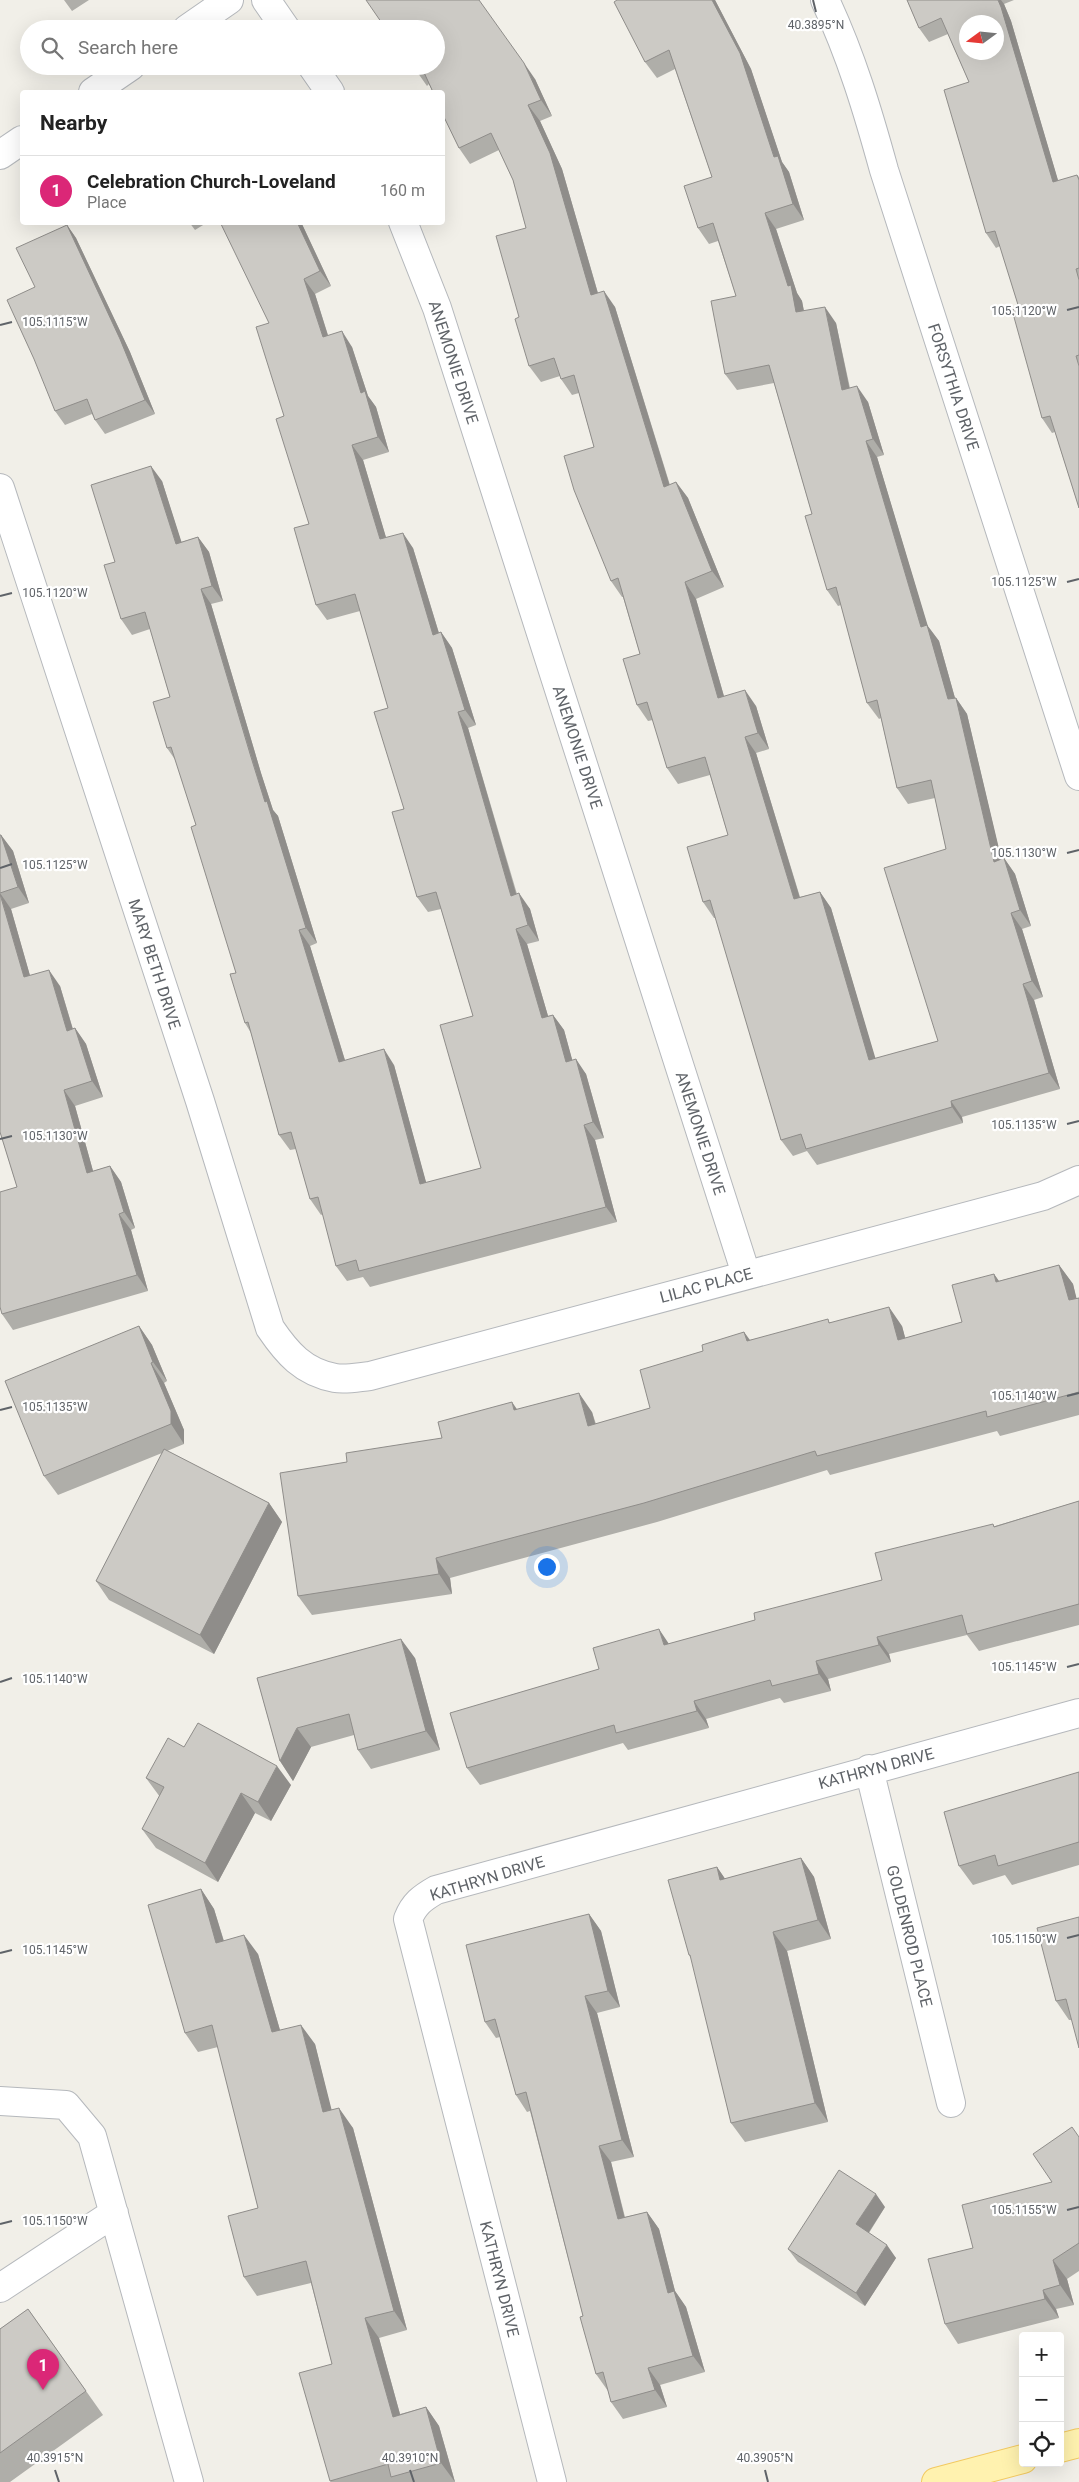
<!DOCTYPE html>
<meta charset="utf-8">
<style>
:root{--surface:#fff;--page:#f6f6f6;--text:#222;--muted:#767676;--line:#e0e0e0;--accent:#db2777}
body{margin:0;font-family:Roboto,sans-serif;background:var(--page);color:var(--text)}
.controls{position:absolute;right:15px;bottom:15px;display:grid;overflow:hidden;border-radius:5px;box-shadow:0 5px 20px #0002}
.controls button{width:45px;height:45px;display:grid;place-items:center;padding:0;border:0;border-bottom:1px solid var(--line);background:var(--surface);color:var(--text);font:25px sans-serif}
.compass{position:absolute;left:959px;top:15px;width:45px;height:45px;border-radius:50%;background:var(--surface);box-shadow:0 5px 20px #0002;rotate:255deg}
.you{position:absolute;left:546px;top:1566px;width:18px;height:18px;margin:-12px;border:4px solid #fff;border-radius:50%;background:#1a73e8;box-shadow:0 0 0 8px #1a73e833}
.badge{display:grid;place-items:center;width:32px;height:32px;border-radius:50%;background:var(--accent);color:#fff;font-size:16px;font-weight:700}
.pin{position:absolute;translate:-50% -41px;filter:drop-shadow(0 1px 2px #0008)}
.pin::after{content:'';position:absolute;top:26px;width:18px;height:15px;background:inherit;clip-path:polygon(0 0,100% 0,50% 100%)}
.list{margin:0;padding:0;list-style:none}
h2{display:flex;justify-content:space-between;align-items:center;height:65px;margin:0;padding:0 20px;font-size:21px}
h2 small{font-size:16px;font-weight:400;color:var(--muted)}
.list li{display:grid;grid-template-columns:32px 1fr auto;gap:15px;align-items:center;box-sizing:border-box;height:70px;padding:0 20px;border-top:1px solid var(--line)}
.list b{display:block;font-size:19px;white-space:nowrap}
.list p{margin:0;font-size:16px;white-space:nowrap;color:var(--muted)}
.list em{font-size:16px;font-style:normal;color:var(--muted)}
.icon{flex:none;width:28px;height:28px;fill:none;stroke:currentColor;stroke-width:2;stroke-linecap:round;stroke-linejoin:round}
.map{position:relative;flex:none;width:1079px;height:2482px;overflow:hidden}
.search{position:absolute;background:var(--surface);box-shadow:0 5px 20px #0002;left:20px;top:20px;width:425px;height:55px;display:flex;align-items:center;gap:12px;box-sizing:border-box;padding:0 18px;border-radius:28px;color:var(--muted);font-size:19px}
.panel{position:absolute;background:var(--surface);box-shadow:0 5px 20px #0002;left:20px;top:90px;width:425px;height:135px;border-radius:5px}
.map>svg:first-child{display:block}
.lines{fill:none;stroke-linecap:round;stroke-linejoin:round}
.minor-casing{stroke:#b5b8bc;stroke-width:30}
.major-casing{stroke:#f2c960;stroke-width:30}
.minor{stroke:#fff;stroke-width:28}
.major{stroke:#fff2af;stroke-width:28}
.wall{fill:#afaea9}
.shaded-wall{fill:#8f8d8a}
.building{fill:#cccac5;stroke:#8f8d8a;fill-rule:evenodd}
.ticks{fill:none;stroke:#5f6368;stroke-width:2}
.labels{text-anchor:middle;stroke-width:4.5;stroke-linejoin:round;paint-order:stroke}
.street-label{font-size:16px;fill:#5f6368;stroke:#fff}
.ticks-label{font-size:12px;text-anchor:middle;fill:#5f6368;stroke:#fff;stroke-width:4.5;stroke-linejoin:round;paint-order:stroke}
</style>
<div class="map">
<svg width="1079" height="2482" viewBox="0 0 1079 2482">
<rect width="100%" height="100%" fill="#f1efe8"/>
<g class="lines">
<g class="minor-casing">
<path id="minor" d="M266,0l20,29
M825,0c26,55 43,112 59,170l195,606
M187,29l42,-29
M312,66l18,26
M93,92l38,-26
M0,155l22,-15
M403,222l34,86 309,966
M0,488l200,613 70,227c17,25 33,44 65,50 11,2 24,-1 35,-2l673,-180 36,-16
M869,1769l82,334
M0,2101l66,4 26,31 97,346
M0,2288l114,-75
M552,2482l-144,-563c6,-15 14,-21 28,-29l643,-177"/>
</g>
<g class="major-casing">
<path id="major" d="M1060,2448l19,-5
M936,2482l87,-23"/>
</g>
<use href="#minor" class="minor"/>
<use href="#major" class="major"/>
</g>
<path class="wall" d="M64,0h25l-17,11z
M617,0h98l36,69 31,93 7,10 15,48 -28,9 21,64 5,8 2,10 32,12 14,65 18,14 16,53 -7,2 50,168 12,16 16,57h1l11,16 34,145 3,-1 11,16 16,52 -9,3 21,68 -9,3 26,89 -98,28 1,6 -146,42 -10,-14 -14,5 -12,-16 -65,-222h-2l-11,-16 25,-67 -18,-60 -32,9 -11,-16 -14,-48 -5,1 -11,-16 3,-51 -17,-57h-1l-11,-16 -17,-134 -15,-54 -7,2 -11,-16 -1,-3 -19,6 -12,-16 -10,-49 7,-89 -13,-48 -14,-30 -29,14 -11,-16 -30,-64 -2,2 -14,-20h23l99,13 17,37 -12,5 22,48 36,124 17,14 55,178 6,-3 12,16 36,89 -28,12 28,97 32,10 13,43 -13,4 44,144 20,-5 11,16 44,151 63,-18 8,-192 -11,-51 -27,6 -11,-16 -16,-70 -2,1 -12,-16 -26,-98 -3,1 -11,-16 -15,-76 -38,-131 -37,7 -12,-16 11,-78 -18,-55 -9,3 -11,-16 14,-51 -37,-108 -18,9 -12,-16z
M907,0h107l-10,4 7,17 47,160 19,-6 2,2v331l-24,-76 -3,1 -10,-15 -23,-110 -19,-62 -4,2 -10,-15 -17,-151 -21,-48 -19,8 -10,-14z
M189,222h19l-13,8z
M301,222l30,64 -16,8 13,41 24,12 16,49 8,11 13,45 -26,8 23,78 27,10 26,85 2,-1 11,16 24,77 -8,3 49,166 13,15 9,32 -12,3 21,72 5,-1 11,15 8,30 14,14 18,64 -9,2 22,82 -247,65 -7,-10 -16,4 -11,-15 -13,-52 -2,1 -11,-16 -14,-50 -6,1 -11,-15 -28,-102 -6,-10 -9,-50 -40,-148 -20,-64 -9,-13 3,-51 -20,-68 -18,6 -11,-16 -6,-57 47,-81 19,61 17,-5 11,15 14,49 -12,3 50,169 12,37 5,6 39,127 -7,3 35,114 49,5 32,118 55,-15 -8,-152 -32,-107 -13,3 -11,-15 -29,-189 -28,-97 -33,9 -11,-15 -7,-81 -25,-108 -15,-93z
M67,225l9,13 54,114 25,62 -50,20 -10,-14 -3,-6 -27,11 -10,-14 -20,-124z
M0,835h1l12,16 16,52 -18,6 19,67 30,10 13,43 2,-1 11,16 17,53 -28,9 18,65 17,-5 11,16 14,46 -4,2 17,61 -135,39 -11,-16 15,-127 -17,-55z
M1059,1265l14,19 3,14h3v117l-79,21 -3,-5 -167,44 -3,-5 -170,52 -207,56 2,16 -140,21 -14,-19 49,-134 95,-24 75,-28 75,2 4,12 54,-16 53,-57 41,-19 6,8 80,-18 72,4 3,12 57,-16 32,-48 5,7z
M139,1326l13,19 15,36 -3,2 20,47v14l-17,7 102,52 13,19 -68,132 -105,-54 -13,-19 66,-128 -104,42 -14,-19z
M1079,1501v124l-100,26 -12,-16 -78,19 2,8 -63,17 3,12 -47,12 -4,-5 -74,21 3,9 -81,22 -5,-7 -143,42 -13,-17 202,-124 86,-24 127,-40 113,-54z
M415,1658l25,92 -69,19 -13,-19 -4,-15 -43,12 -18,34 -13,-20 -23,-83z
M184,1747l107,38 -20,36 -16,-8 -37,69 -62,-34 -14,-19 18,-32 -14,-19z
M1079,1772v93l-67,20 -7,-10 -32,10 -14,-19z
M801,1858l13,19 17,62 -44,12 41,171 -83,20 -14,-19 -39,-163 -3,-5 28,-88 8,12z
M201,1889l13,20 10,32 34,13 22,76 35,14 16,66 22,18 54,202 -28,8 21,76 26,-7 13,19 16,56h-124l-1,-1 2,-117 -21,-81 -54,13 -13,-19 14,-69 -40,-161 -20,5 -13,-19z
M589,1914l12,17 19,76 -23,6 37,144 -23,5 14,55 22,-5 12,17 16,62 11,16 19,65 -45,13 7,22 -44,12 -12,-17 -3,-11 -12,-17 -13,-58 -53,-205 -3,1 -11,-17 -16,-58 -4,1 -11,-16z
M1079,1917l-7,103h-3l-13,-19z
M1079,2136v135l-12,8 7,26 -18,4 3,9 -101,26 -13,-20 28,-76 79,-66z
M885,2207l-16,26 27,25 -31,48 -67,-44 -10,-13z
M28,2309l75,106 -93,67h-10v-153z"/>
<path class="shaded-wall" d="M712,0h3l36,69 31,93 7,10 15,48 -11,-16z
M998,0h3l3,4 7,17 52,176 -10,-15z
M524,63l11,16 17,37 -11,-16z
M528,105l12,16 22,48 41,142 -12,-16z
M765,213l11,16 21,64 5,8 5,27 -11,-16z
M297,222h4l30,64 -11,-15z
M67,225l9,13 54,114 25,62 -10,-14z
M304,279l11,15 18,58 -10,-15z
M604,291l11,16 60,196 -11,-16z
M825,307l11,16 17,83 -11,-16z
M342,331l10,16 16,49 8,11 13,45 -11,-15 -17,-44z
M857,386l11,16 16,53 -11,-16z
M866,441l11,16 53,176 -3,-8 12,16 21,75 -12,-17 -27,-72z
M352,445l11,15 28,94 -11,-15z
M151,466l11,15 25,78 -11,-15z
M676,482l12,16 36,89 -12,-16z
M403,533l10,15 31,102 -11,-15z
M198,537l11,15 14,49 -11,-15z
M685,582l11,17 33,115 -11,-16z
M201,589l10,15 50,169 12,37 5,6 39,127 -11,-15 -41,-126z
M441,632l11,16 24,77 -11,-15z
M745,690l11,16 13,43 -11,-16z
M956,698l11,16 39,164 -12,-16z
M458,712l10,16 53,183 -10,-15z
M745,737l11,16 49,162 -11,-16z
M1,835l12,16 16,52 -11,-16z
M1004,858l11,16 16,52 -11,-16z
M820,892l11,16 50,169 -12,-17z
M0,893l11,16 24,84 -11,-16z
M519,893l11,16 9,32 -11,-16z
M1011,913l11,16 21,68 -11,-16z
M516,929l11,15 26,89 -11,-15z
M299,930l11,16 40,131 -11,-15z
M49,970l11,16 18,61 -11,-16z
M1023,984l11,16 26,89 -11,-16z
M553,1015l11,15 13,47 -11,-15z
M75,1028l11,16 17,53 -11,-16z
M384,1049l10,16 37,135 -11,-16z
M576,1059l10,15 18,64 -11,-16z
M64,1090l11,16 23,83 -11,-16z
M951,1101l11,16 1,6 -11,-16z
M584,1125l11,15 22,82 -11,-15z
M110,1166l11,16 14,46 -11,-16z
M119,1214l12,16 17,61 -11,-16z
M1059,1265l14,19 6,24 -10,-8z
M994,1274l13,19 -11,-11z
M889,1307l13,19 9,33 -13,-19z
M139,1326l13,19 15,36 -14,-19z
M744,1332l14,20 -11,-11z
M151,1363l13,20 20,47v14l-13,-20z
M579,1393l13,19 9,34 -13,-20z
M512,1402l13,19 -11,-11z
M269,1503l13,19 -68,132 -14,-19z
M436,1558l14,20 2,16 -13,-20z
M659,1629l12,18 -7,-2z
M877,1637l12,17 2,8 -12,-17z
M401,1639l14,19 25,92 -14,-19z
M816,1661l12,18 3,12 -12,-17z
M694,1701l12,18 3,9 -12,-17z
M297,1728l14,19 -18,34 -13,-20z
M277,1766l14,19 -20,36 -13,-19z
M241,1793l14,20 -37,69 -13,-19z
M801,1858l13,19 17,62 -13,-19z
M717,1867l13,19 -10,-6z
M201,1889l13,20 16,53 -14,-19z
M589,1914l12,17 19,76 -12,-16z
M773,1932l14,19 41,171 -13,-19z
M244,1935l14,19 28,97 -14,-19z
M585,1996l12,17 37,144 -12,-17z
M301,2025l14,19 22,87 -14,-19z
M339,2108l14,20 54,202 -13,-19z
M599,2146l12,16 18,74 -11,-17z
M876,2194l9,13 -20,31 -9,-14z
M647,2212l12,17 16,62 11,16 19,65 -12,-16 -25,-63z
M887,2245l9,13 -31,48 -9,-13z
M1053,2260l14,19 7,26 -14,-20z
M1043,2290l13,19 3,9 -14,-19z
M365,2318l14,20 27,98 -13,-19z
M648,2368l12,17 7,22 -12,-17z
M426,2407l13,19 16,56 -14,-19z"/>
<path class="building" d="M366,0h113l45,63 17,37 -13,5 22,48 41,142 13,-4 60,196 12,-5 36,89 -27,11 33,116 27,-8 13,43 -13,4 49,162 26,-7 49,168 69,-19 -54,-173 62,-19 -15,-69 -34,8 -20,-88 -10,3 -31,-116 -9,3 -22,-74 7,-2 -43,-149 -44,9 -14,-73 25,-5 -23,-73 -15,5 -14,-42 28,-9 -43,-127 -24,12 -31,-60 3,-2h95l28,53 34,104 4,-1 15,48 -28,9 23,73 3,-1 5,27 29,-5 17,83 15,-4 16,53 -7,2 55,186 6,-2 21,74 8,-1 38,164 10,-4 16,52 -9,3 21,68 -9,3 26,89 -98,28 1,6 -146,42 -5,-15 -20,6 -71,-240 -7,2 -16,-55 41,-12 -23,-78 -38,11 -20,-66 -10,3 -14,-46 17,-5 -22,-76 -7,3 -37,-91 -10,-34 30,-9 -20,-72 -13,4 -7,-21 -25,8 -14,-47 4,-2 -23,-81 30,-8 -13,-48 -22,-47 -32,15 -17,-35v-21h-9l-12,-26h15v-37h-50z
M907,0h91l3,7 52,175 24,-7 2,5v88l-3,1 3,11v75l-3,1 3,10v142l-29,-92 -8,2 -30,-108 7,-2 -24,-77 -9,2 -42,-143 25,-8 -28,-64 -22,10zM966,22h30v30h-30z
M413,66h7l-5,4z
M220,222h77l23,49 -16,8 19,58 19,-6 19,62 4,-2 13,46 -26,8 18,61 10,33 23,-6 30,102 8,-3 24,78 -7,2 53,184 8,-3 9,32 -12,4 26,89 11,-3 13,47 10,-3 17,63 -9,3 22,82 -247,64 -3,-11 -20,6 -18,-69 -8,2 -19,-67 -12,3 -31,-113 -3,1 -15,-49 6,-1 -45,-146 5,-2 -25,-78 -4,1 -14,-46 17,-5 -25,-85 -24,7 -17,-54 11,-3 -24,-77 60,-19 25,78 22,-7 14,49 -11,3 50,168 14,45 2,-1 39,127 -7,2 40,132 45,-13 36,135 61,-16 -41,-143 33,-9 -37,-124 -19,5 -25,-85 12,-3 -30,-97 14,-4 -33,-114 -39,11 -22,-77 15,-4 -33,-105 8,-3 -28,-89 13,-4z
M67,225l53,114 25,61 -50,20 -8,-21 -32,12 -21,-52 -27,-59 28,-13 -19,-39z
M0,835h1l17,52 -18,6z
M0,894l24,83 25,-7 18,61 8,-3 17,53 -28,9 23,83 23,-7 14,46 -5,2 18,61 -135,39 -2,-7v-115l17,-5 -17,-55z
M1059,1265l10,35 10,-2v94l-92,25 -1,-6 -169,45 -2,-5 -171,52 -208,55 3,16 -141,22 -18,-123 67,-11 -1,-9 96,-15 -4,-16 74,-20 2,8 65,-17 9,33 62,-18 -10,-38 63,-19 -1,-6 42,-13 3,9 81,-22 1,4 60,-16 9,33 64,-18 -10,-37 42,-11 2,8z
M139,1326l14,36 -2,1 20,48v13l-127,52 -39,-95z
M164,1449l105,54 -69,132 -104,-54z
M1079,1501v103l-112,30 -5,-19 -85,22 2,8 -63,16 3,13 -47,12 -2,-6 -76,21 3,10 -81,22 -2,-8 -147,43 -17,-55 149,-44 -6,-21 66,-19 5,16 91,-25 -1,-7 128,-33 -7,-27 118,-29 1,3z
M401,1639l25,92 -68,19 -9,-36 -52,14 -17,33 -23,-83z
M198,1723l79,43 -19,36 -17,-9 -36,70 -63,-34 22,-42 -18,-9 22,-40 16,9z
M1079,1772v70l-81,24 -3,-11 -36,11 -15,-54z
M801,1858l17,62 -45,12 42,171 -84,20 -41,-168h-1l-21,-75 49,-13 3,13z
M201,1889l15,54 28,-8 28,97 29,-7 22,87 16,-4 55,203 -29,7 28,99 33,-10 15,56 -50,14 -3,-13 -58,17 -31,-108 33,-9 -26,-103 -62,16 -16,-61 30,-8 -46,-183 -27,8 -37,-128z
M589,1914l19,77 -23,5 37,144 -23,6 19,73 29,-7 21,81 6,-2 19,65 -45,12 7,22 -44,12 -8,-30 -7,2 -16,-57 3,-1 -57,-224 -10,3 -21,-76 -10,3 -19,-77z
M1079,1917v131l-13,-49 -10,2 -19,-73z
M1072,2127l7,10v106l-26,17 7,25 -17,5 2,9 -100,25 -17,-65 45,-11 -11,-43 90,-23 -19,-28z
M839,2170l37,24 -20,30 31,21 -31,48 -68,-44z
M28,2309l58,82 -86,62v-124z"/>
<path class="ticks" d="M813,0l3,12M1067,310l12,-3M0,325l12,-3M1067,582l12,-3M0,596l12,-3M1067,853l12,-3M0,868l12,-4M1067,1124l12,-3M0,1139l12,-3M1067,1396l12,-3M0,1410l12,-3M1067,1667l12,-3M0,1682l12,-4M1067,1938l12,-3M0,1953l12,-3M1067,2210l12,-3M0,2224l12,-3M55,2470l4,12M410,2470l4,12M765,2470l3,12"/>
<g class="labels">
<g class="street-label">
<text transform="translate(454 362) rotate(72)" y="6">ANEMONIE DRIVE</text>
<text transform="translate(954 387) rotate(72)" y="6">FORSYTHIA DRIVE</text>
<text transform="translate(578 747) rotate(72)" y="6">ANEMONIE DRIVE</text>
<text transform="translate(155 964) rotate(72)" y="6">MARY BETH DRIVE</text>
<text transform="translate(701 1133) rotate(72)" y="6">ANEMONIE DRIVE</text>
<text transform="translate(706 1285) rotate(-15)" y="6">LILAC PLACE</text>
<text transform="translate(876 1768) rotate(-15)" y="6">KATHRYN DRIVE</text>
<text transform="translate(487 1878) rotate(-17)" y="6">KATHRYN DRIVE</text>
<text transform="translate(910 1936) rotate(76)" y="6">GOLDENROD PLACE</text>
<text transform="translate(500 2279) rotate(76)" y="6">KATHRYN DRIVE</text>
</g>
</g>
<g class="ticks-label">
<text x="816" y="29">40.3895°N</text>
<text x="1024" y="315">105.1120°W</text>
<text x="55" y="326">105.1115°W</text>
<text x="1024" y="586">105.1125°W</text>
<text x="55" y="597">105.1120°W</text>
<text x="1024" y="857">105.1130°W</text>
<text x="55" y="869">105.1125°W</text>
<text x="1024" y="1129">105.1135°W</text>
<text x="55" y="1140">105.1130°W</text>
<text x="1024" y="1400">105.1140°W</text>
<text x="55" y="1411">105.1135°W</text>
<text x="1024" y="1671">105.1145°W</text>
<text x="55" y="1683">105.1140°W</text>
<text x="1024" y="1943">105.1150°W</text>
<text x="55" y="1954">105.1145°W</text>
<text x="1024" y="2214">105.1155°W</text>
<text x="55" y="2225">105.1150°W</text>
<text x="55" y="2462">40.3915°N</text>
<text x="410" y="2462">40.3910°N</text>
<text x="765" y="2462">40.3905°N</text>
</g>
</svg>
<div class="controls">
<button>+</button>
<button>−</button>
<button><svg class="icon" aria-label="locate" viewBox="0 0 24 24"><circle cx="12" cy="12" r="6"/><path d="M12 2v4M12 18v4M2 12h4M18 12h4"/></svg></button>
</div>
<svg class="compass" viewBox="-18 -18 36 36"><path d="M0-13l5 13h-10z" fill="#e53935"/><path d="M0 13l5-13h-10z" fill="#767676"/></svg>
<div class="you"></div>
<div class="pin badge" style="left:43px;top:2390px">1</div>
<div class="search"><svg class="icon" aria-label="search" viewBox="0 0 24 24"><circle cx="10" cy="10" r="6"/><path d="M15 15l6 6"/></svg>Search here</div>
<section class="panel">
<h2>Nearby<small></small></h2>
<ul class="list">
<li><span class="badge">1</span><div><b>Celebration Church-Loveland</b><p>Place</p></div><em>160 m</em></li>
</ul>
</section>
</div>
